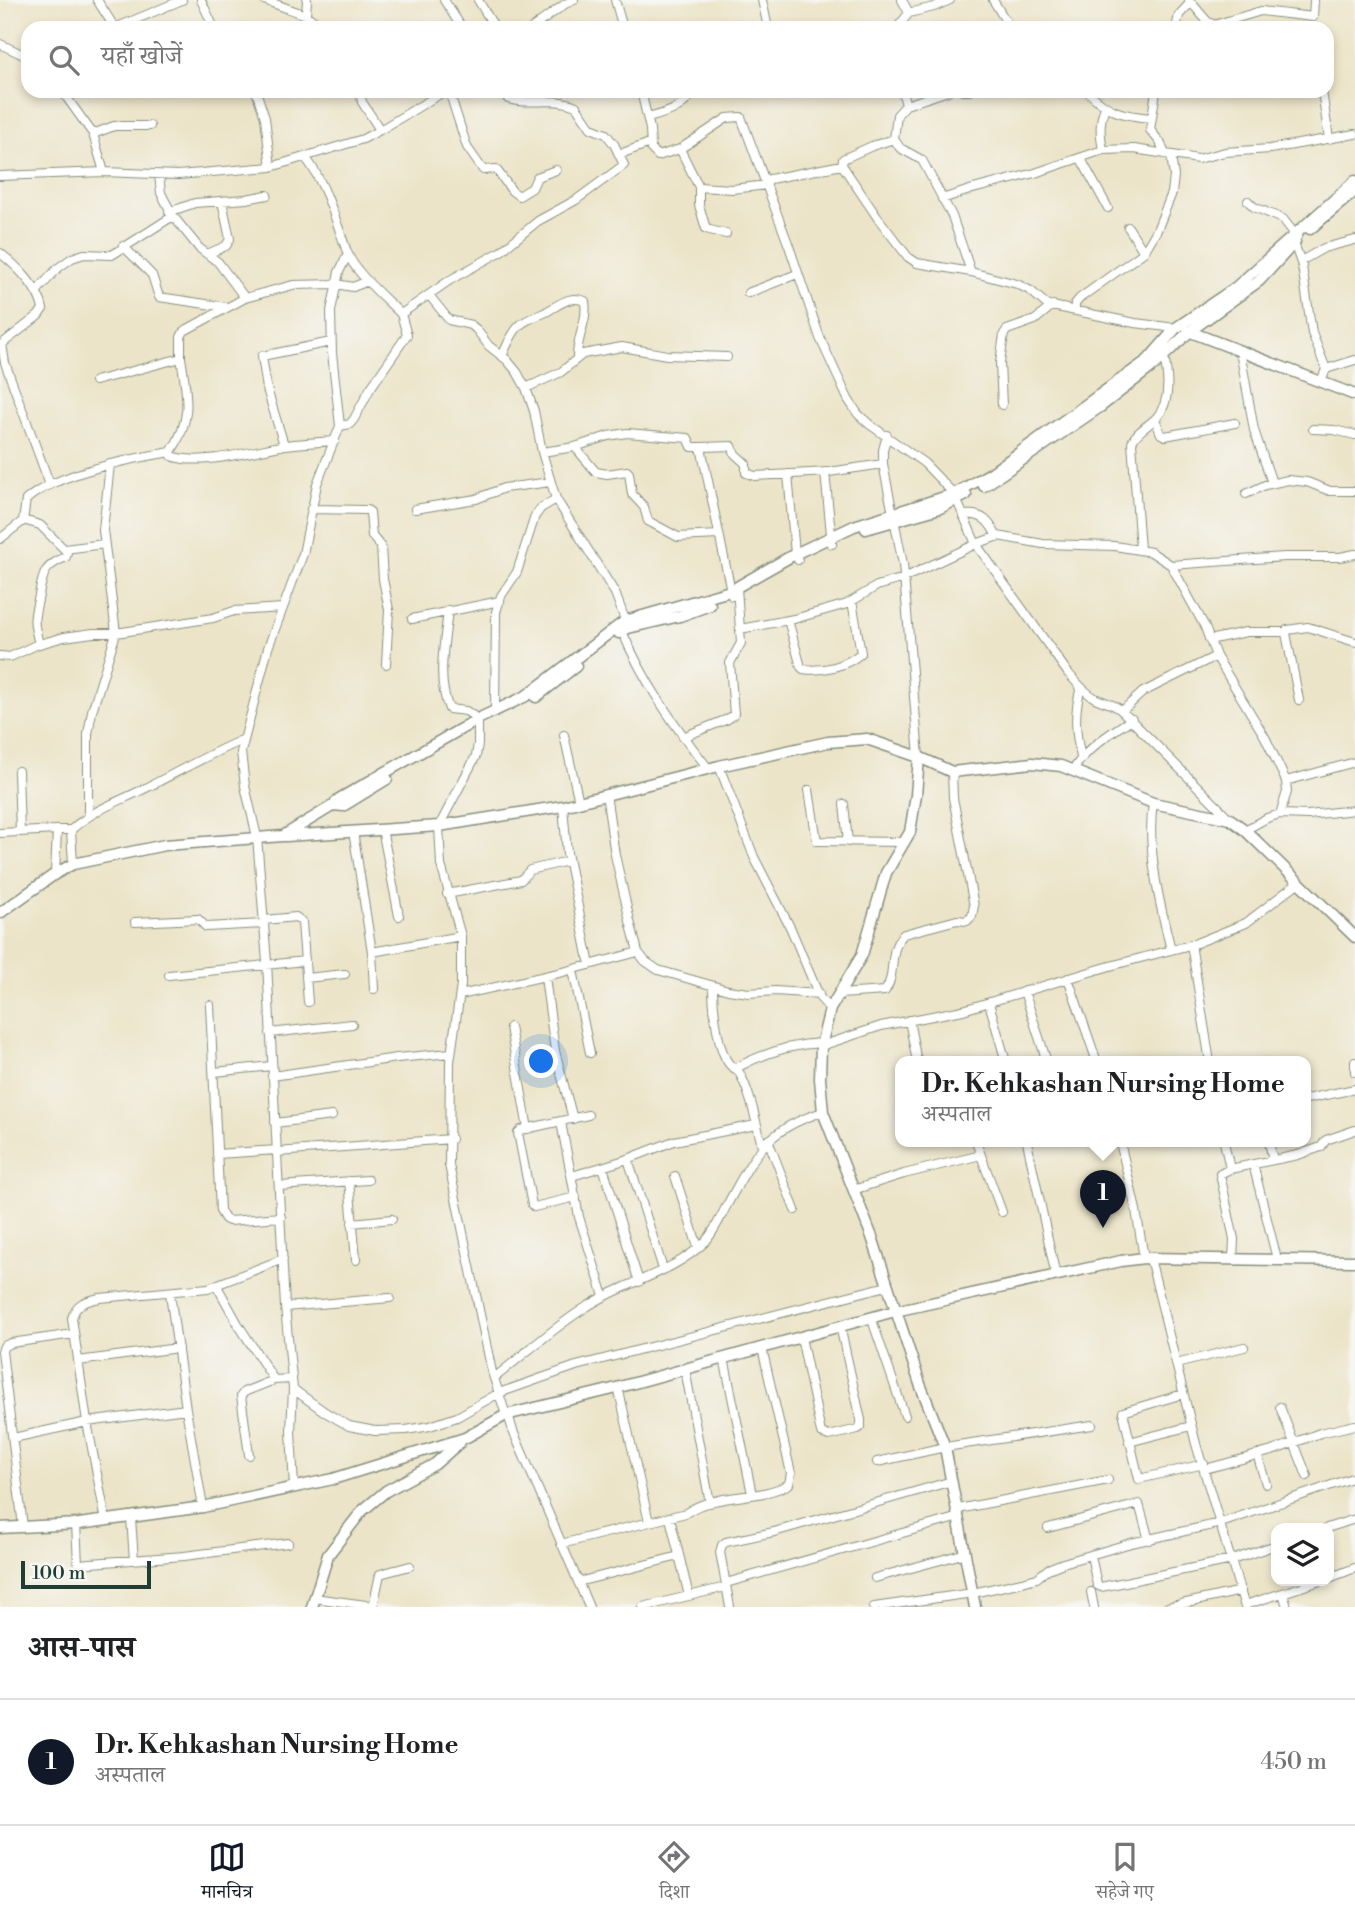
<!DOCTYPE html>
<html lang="hi">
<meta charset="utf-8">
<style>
:root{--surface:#fff;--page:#f6f6f6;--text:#202124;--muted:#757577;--line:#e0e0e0;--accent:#111827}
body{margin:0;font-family:"Libre Bodoni","Noto Serif Devanagari",serif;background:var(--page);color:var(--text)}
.controls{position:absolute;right:21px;bottom:21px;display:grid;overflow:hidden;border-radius:14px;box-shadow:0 4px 10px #0003}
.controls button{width:63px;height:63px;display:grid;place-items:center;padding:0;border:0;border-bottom:2px solid var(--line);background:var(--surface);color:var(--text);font:35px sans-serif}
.scale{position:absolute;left:21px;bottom:18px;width:130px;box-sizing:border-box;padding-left:7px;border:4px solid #1f3d34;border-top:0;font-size:19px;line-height:24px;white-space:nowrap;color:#1f3d34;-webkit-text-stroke:5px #f6f6f2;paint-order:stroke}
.you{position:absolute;left:542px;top:1062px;width:24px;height:24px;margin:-18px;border:5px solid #fff;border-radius:50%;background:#1a73e8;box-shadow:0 0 0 10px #1a73e833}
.badge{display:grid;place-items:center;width:46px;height:46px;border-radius:50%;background:var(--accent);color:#fff;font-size:23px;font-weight:700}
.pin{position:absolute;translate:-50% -58px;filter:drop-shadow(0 2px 4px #0008)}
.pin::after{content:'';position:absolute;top:37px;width:24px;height:21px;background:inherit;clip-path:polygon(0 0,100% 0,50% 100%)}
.popup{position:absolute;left:895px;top:1056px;width:416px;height:91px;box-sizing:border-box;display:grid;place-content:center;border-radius:14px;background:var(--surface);filter:drop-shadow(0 2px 5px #0005);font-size:23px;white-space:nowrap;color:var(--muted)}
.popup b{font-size:26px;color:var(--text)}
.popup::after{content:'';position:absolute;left:50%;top:100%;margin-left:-14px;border:14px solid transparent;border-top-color:var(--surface)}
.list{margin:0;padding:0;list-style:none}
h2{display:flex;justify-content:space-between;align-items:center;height:91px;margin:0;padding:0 28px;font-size:30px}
h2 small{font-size:23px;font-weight:400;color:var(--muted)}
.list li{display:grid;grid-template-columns:46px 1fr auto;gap:21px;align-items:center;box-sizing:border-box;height:126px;padding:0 28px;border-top:2px solid var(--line)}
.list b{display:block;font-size:26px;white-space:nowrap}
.list p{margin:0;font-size:23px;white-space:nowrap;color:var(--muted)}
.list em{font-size:23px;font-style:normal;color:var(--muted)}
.icon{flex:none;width:38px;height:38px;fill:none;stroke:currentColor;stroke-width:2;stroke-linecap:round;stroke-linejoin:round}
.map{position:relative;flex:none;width:1355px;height:1607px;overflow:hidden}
.search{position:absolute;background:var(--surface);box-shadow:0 4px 10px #0003;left:21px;right:21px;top:21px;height:77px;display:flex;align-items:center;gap:18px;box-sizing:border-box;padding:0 24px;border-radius:21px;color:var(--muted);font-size:26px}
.sheet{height:217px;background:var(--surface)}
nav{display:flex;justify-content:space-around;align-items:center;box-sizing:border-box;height:98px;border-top:2px solid var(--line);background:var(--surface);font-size:19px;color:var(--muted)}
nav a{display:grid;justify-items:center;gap:4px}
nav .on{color:var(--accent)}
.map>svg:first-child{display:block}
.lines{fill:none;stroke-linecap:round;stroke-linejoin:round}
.minor-casing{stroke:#86907e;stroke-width:10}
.tertiary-casing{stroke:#86907e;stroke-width:13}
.minor{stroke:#fff;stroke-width:8}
.tertiary{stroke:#fff;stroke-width:10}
</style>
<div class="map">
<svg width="1355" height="1607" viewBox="0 0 1355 1607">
<rect width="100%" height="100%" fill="#f6f6f2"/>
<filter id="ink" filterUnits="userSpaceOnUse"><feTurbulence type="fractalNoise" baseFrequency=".0143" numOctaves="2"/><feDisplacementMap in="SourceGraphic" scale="14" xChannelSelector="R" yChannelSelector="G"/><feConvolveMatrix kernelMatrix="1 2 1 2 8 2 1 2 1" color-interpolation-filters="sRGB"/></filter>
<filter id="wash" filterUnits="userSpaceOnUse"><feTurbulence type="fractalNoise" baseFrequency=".00686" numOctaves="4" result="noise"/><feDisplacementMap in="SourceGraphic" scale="28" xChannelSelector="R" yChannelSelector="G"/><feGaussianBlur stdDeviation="1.57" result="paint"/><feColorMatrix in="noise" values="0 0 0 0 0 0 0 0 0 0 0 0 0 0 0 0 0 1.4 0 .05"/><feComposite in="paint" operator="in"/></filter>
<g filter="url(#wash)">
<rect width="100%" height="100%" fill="#ece4c8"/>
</g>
<g filter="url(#ink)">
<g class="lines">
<g class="minor-casing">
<path id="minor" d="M97,0l18,28 67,-28
M201,0l13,28
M264,0l42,15 17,13
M444,0l18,28
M478,0l17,28
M615,0l8,28
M762,0l6,28
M902,0l7,13
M993,0l17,28
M1189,0l18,21 7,4 47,-14 52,6 1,-17
M306,15l1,-15
M532,28l33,-24 9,-4
M897,28l12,-15 25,-6 16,-7
M1176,28l3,-13 12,-13
M0,44l28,13
M62,91l31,43 11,38
M256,91l9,27 6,49
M360,91l2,11 18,28
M449,91l18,56 16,23 13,-1 16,22 7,5 13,-8 5,-11 19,-7
M641,91l9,38 1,20 7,7 22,-7 47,-31 14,-1 48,129 31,92 28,61 10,15 11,10 55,39 30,31 22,50 92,129c8,9 16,19 27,25 10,5 18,5 27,13l108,108
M902,91l4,14
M962,91h8
M1087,91c22,21 33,24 64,27
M1156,91l-6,39 10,12 5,12
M1322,91l7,48
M648,118c18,-5 36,-9 45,-27
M93,134l21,-8h36
M894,139l6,9 22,12 30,56 19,56
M680,149l19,38v18l7,24 20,5
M1103,150c-3,-16 -4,-28 2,-43
M620,154l30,-11
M306,158c20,27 30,63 41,94 8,21 38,46 54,62
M1081,159l27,49
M842,165l1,-6 29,-13 22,-7 3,-24 9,-10 42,-14
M0,176l104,-4 74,3 93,-8 92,-28 17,-9 65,-39
M765,180l77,-15 35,52 31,40 9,6 54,9 46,12 14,7 16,14 88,18 41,5
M699,187l33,2 35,-4
M942,199l31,-10 62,-16 68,-23 31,-1 64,10 27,-7 45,-3 85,-15
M1248,201l6,6 29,12 14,18
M169,212l26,-9 51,-4 21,-4
M173,216l26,32 19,14 27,36
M1128,227l16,25
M1293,240l9,26 10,67 14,36
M123,246l29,29 7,22 67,10
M0,253c17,13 39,35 43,56l-5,7 -36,28 3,19 45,122
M207,254l19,-8 4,-7 -8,-38
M348,254l-9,18 -8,39 1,42 8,73 -23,58 -14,70 -35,94 -27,104 4,34 12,51 10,125 18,345 8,82 32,23 24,14 26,5 31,-1 24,-4 27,-9 42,-24 77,-27 311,-80
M1301,261l23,-13 31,-8
M37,291l21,-23 14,-10 12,-4 28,1 61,-39 -12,-23 -2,-18
M748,293l49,-19
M429,295l20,25 22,5 5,4 13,17 18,14 10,12 9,16 8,23 8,41 14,47 -15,9 -6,8 -18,56 -16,24 -5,16 -1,99
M1075,310v-6l5,-6 64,-46 13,-22 15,-37 2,-17 -3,-20
M1240,351l14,79 18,53
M502,356c5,-10 9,-22 17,-30 7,-7 16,-9 25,-13 14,-7 25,-19 41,-12 3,21 -8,34 -8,56
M95,381l86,-23v-21l3,-6 61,-33 48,-13 43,-1 17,3 15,-6
M1321,382l5,-13 29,-9
M526,388l35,-16 22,-18 39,-7 45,8 60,2
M1002,405l-2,-42 4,-29 3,-4 28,-10 18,-15
M1155,419l6,15 4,2 70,-13
M340,426l10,-2 4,-5 16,-30 37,-54 -6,-21 49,-34 50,-28 38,-31 38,-21 48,-35 -10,-21 -8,-10 -15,-6 -15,-22c-22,-10 -46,0 -68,-7l-5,-8
M1313,429l21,1 21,5
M887,435l-4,15v14l20,100 16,193
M284,445l-17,-56 -5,-33 69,-14
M575,447l21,25 11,2 20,-3 2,2 3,21 12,13 4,14 30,16 41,-2
M171,452l1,4c27,11 84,-6 113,-11 17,-2 33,-3 50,-4
M542,452l33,-5 33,-11 19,-3 61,5 4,9h9
M825,472l7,72
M788,474l7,80 3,6
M1246,494l19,-9 23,-5 19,2 23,9h25
M556,499l59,94 12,32
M311,509l56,1 3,2 2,24 9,11 2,32 6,31 -3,54
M415,509l61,-10 28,-11 47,-6
M965,515c18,-2 25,7 32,22
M23,520l17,5 27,27 -1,5c-22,9 -23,16 -27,38 -5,24 -7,23 0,49
M0,539l23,-18 3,-21c28,-26 107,-42 145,-48 22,-33 16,-57 10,-94
M65,549l39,-5
M1140,549l-8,-107c4,-10 16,-16 24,-24 16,-16 12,-45 7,-65
M1171,565l114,-8h55l15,-3
M732,596l-31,-149 31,-1 3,8 11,10v9l9,3 74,-4 54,-8
M448,610c-3,32 -12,68 1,99l17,2 12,8v25l-2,12 -37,70 2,39 20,71v49l-11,77 -1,103 43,207 14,43
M412,619l88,-18
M788,620l13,47 2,2c19,3 44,-3 58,-16l-9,-52
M621,629c23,53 51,94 87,139
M740,629l54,-10 53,-15 30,-18 27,-8 72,-34 22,-8 45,8 72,2 36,6 20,13 33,60 12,31 49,81 21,44 1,11 -7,22
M1209,640l37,-8h40
M0,656l10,1 26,-12 28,-8 29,-4h23l97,-15 21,-7 49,-3
M1081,687c-7,25 -6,45 0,70
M1299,700l-13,-67 1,-3 21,-3 47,15
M1122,711l21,-19 73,-36
M564,735l15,67
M683,737l45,-18 6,-5 -4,-51 11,-20 -4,-55
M719,766l35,91 37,72 29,69 10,11
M1073,770c14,-22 37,-37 59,-51
M18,771l2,61
M1286,781l69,-19
M809,790l8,51 88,1
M606,794l9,61 15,66 8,31 7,9 13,9 70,20 21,3 26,-2 44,3
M1153,803c-7,46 7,102 18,147
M844,804l4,38
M563,806l4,47 23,112
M88,815v-81l4,-23 24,-78 -13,-103 7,-66
M382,829l17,87
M57,830h14c23,-21 47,-28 75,-42 32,-16 63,-34 96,-48
M71,830l2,34
M1245,830l22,-12 13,-4 28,1 47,-5
M353,831l19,121
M0,833l57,-3 -2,44
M447,894l74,-14 9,-10 38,-9
M264,920l32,-3 6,5 6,80
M135,922l63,-3 8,8 58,-3
M1191,944l19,118
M573,970l17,83
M169,975l136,-14
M545,977l10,74 18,68
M306,978l39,-4
M1068,978l29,84
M713,986c0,18 4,67 18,80 2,2 6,3 8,6 12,22 17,50 23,74
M374,989l-2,-37 89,-16
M1024,991l23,71
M840,994l45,-3c12,-16 2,-42 19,-57l53,-14 10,1 5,-5 2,-10 -21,-108 -1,-26
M460,995l103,-23 75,-20
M989,1003l17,59
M210,1005l10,206 5,8 4,2 52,-4
M909,1020l8,42
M510,1027l18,102
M270,1033l82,-9
M821,1046l60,-20 82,-16 147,-44 84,-22 52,-21 53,-41
M1355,1062v10
M736,1068c26,-14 56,-24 86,-25
M215,1072l56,-6
M272,1076l125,-18 54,-5
M1306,1099l49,-10
M561,1122l18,95 25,79
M275,1123l57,-7
M768,1140l27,70
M976,1142l26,70
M1027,1142l29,134
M1120,1142l16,68 8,48
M1224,1142l6,27
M1269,1142l4,18
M277,1152l174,-13
M217,1154l60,-4
M628,1159l35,110
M1253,1164l24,95
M603,1167l36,115
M572,1176l56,-17 46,-18 82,-16
M675,1176l23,71
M349,1181l7,79
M279,1186l89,-6
M853,1190l51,-16 77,-19
M576,1197l-42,10 -2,-2 -14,-72 3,-3 67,-15
M352,1223l40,-4
M1150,1258l46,186 49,163
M1233,1259l1,-20 -14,-65 10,-5 68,-14 23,-8 5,-7 29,-10
M217,1286l21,38 36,56 18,-1
M285,1307l105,-9
M871,1317l34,99
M801,1337l20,96 8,3 29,-7 3,-2v-7l-21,-94
M724,1358l28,136
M78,1361l100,-13
M1176,1364l68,-17
M685,1369l25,134
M494,1378c31,-24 61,-52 94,-72 37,-24 84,-32 117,-64 10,-11 15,-24 22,-37 27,-49 38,-76 96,-93
M618,1387l31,135
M293,1389l-2,42 3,57
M1183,1394l-60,18 16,67 65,-15
M1280,1407l27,69
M186,1409l17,98
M508,1414l5,17 76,176
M13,1438l74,-16 99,-13 -16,-116
M1129,1442l62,-16
M1257,1454l9,30
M249,1455l-8,-59 3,-4 30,-12
M877,1462l68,-15 147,-22
M1205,1469l67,-18 48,-18 35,-8
M958,1509l150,-29
M131,1518l3,42
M670,1518l19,78
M106,1521l-19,-99 -15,-104c4,-15 13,-17 28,-20l108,-10 75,-29
M76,1524l2,40 106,-8 104,-13
M23,1527l-21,-176 2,-5 7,-3 63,-9
M1048,1528l91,-24 10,36
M1327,1528l28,-9
M561,1544l125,-31c29,-21 73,-12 103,-29l2,-11 -29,-125
M1091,1555l6,30 4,2 131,-27 44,-15
M875,1578l91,-25
M1329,1578l26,-10
M578,1582l101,-26
M726,1583l233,-66
M1091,1592l3,15
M1283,1593l4,14
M314,1598l59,8
M1245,1605l75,-24
M373,1607l7,-33 30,-8
M643,1607l83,-20
M730,1607l-10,-55 2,-7 4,-3 48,-10 178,-51
M874,1607l99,-14 49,-11 15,-4 11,-9 15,-6 68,-20 90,-20 134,-46
M1168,1607l73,-16"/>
</g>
<g class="tertiary-casing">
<path id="tertiary" d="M1310,229l45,-38
M1188,331l167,64
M984,486l116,-79 54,-42 36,-34 69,-50 36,-39
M866,529l74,-21 26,-13
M619,633l9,-5 52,-12 30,-11
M536,697l40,-31
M919,757l-3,38 -6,37 -24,41 -24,82 -32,54 -9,37 -1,33 3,33 49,125 48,147 25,63 30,160
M334,805l9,1 44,-27
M286,836l153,-10 124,-20 156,-40 109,-24 39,-3 52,18 33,15 80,-9 29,3 92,37 77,16 15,11 110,107
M0,913l55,-39 18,-10 92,-19 118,-9 51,-31 5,-6 141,-81 46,-22 99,-75 105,-30 65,-37 59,-28 100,-32 37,-21 157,-113 28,-32 59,-40 120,-107
M0,1528l79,-4 124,-17 130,-28 132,-41 41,-23 103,-25 286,-79 226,-50 23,-3 211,3
M312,1607l16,-52 34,-44 24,-20 49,-27 25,-22"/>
</g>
<use href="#minor" class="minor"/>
<use href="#tertiary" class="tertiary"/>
</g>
</g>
</svg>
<div class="controls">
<button><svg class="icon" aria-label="layers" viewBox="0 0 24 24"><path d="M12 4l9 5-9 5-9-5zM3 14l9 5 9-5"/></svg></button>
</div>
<div class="scale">100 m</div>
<div class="you"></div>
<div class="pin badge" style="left:1103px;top:1228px">1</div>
<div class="popup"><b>Dr. Kehkashan Nursing Home</b>अस्पताल</div>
<div class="search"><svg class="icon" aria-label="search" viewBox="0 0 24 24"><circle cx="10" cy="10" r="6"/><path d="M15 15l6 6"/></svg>यहाँ खोजें</div>
</div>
<section class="sheet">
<h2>आस-पास<small></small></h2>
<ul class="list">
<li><span class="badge">1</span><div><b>Dr. Kehkashan Nursing Home</b><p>अस्पताल</p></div><em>450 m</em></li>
</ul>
</section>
<nav>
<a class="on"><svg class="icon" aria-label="map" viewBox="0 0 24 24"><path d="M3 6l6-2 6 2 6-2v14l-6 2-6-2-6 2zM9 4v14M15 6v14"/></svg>मानचित्र</a>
<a><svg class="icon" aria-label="directions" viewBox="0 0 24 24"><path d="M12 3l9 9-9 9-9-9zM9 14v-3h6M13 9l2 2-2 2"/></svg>दिशा</a>
<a><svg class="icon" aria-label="saved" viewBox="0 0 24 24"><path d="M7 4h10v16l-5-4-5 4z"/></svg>सहेजे गए</a>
</nav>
